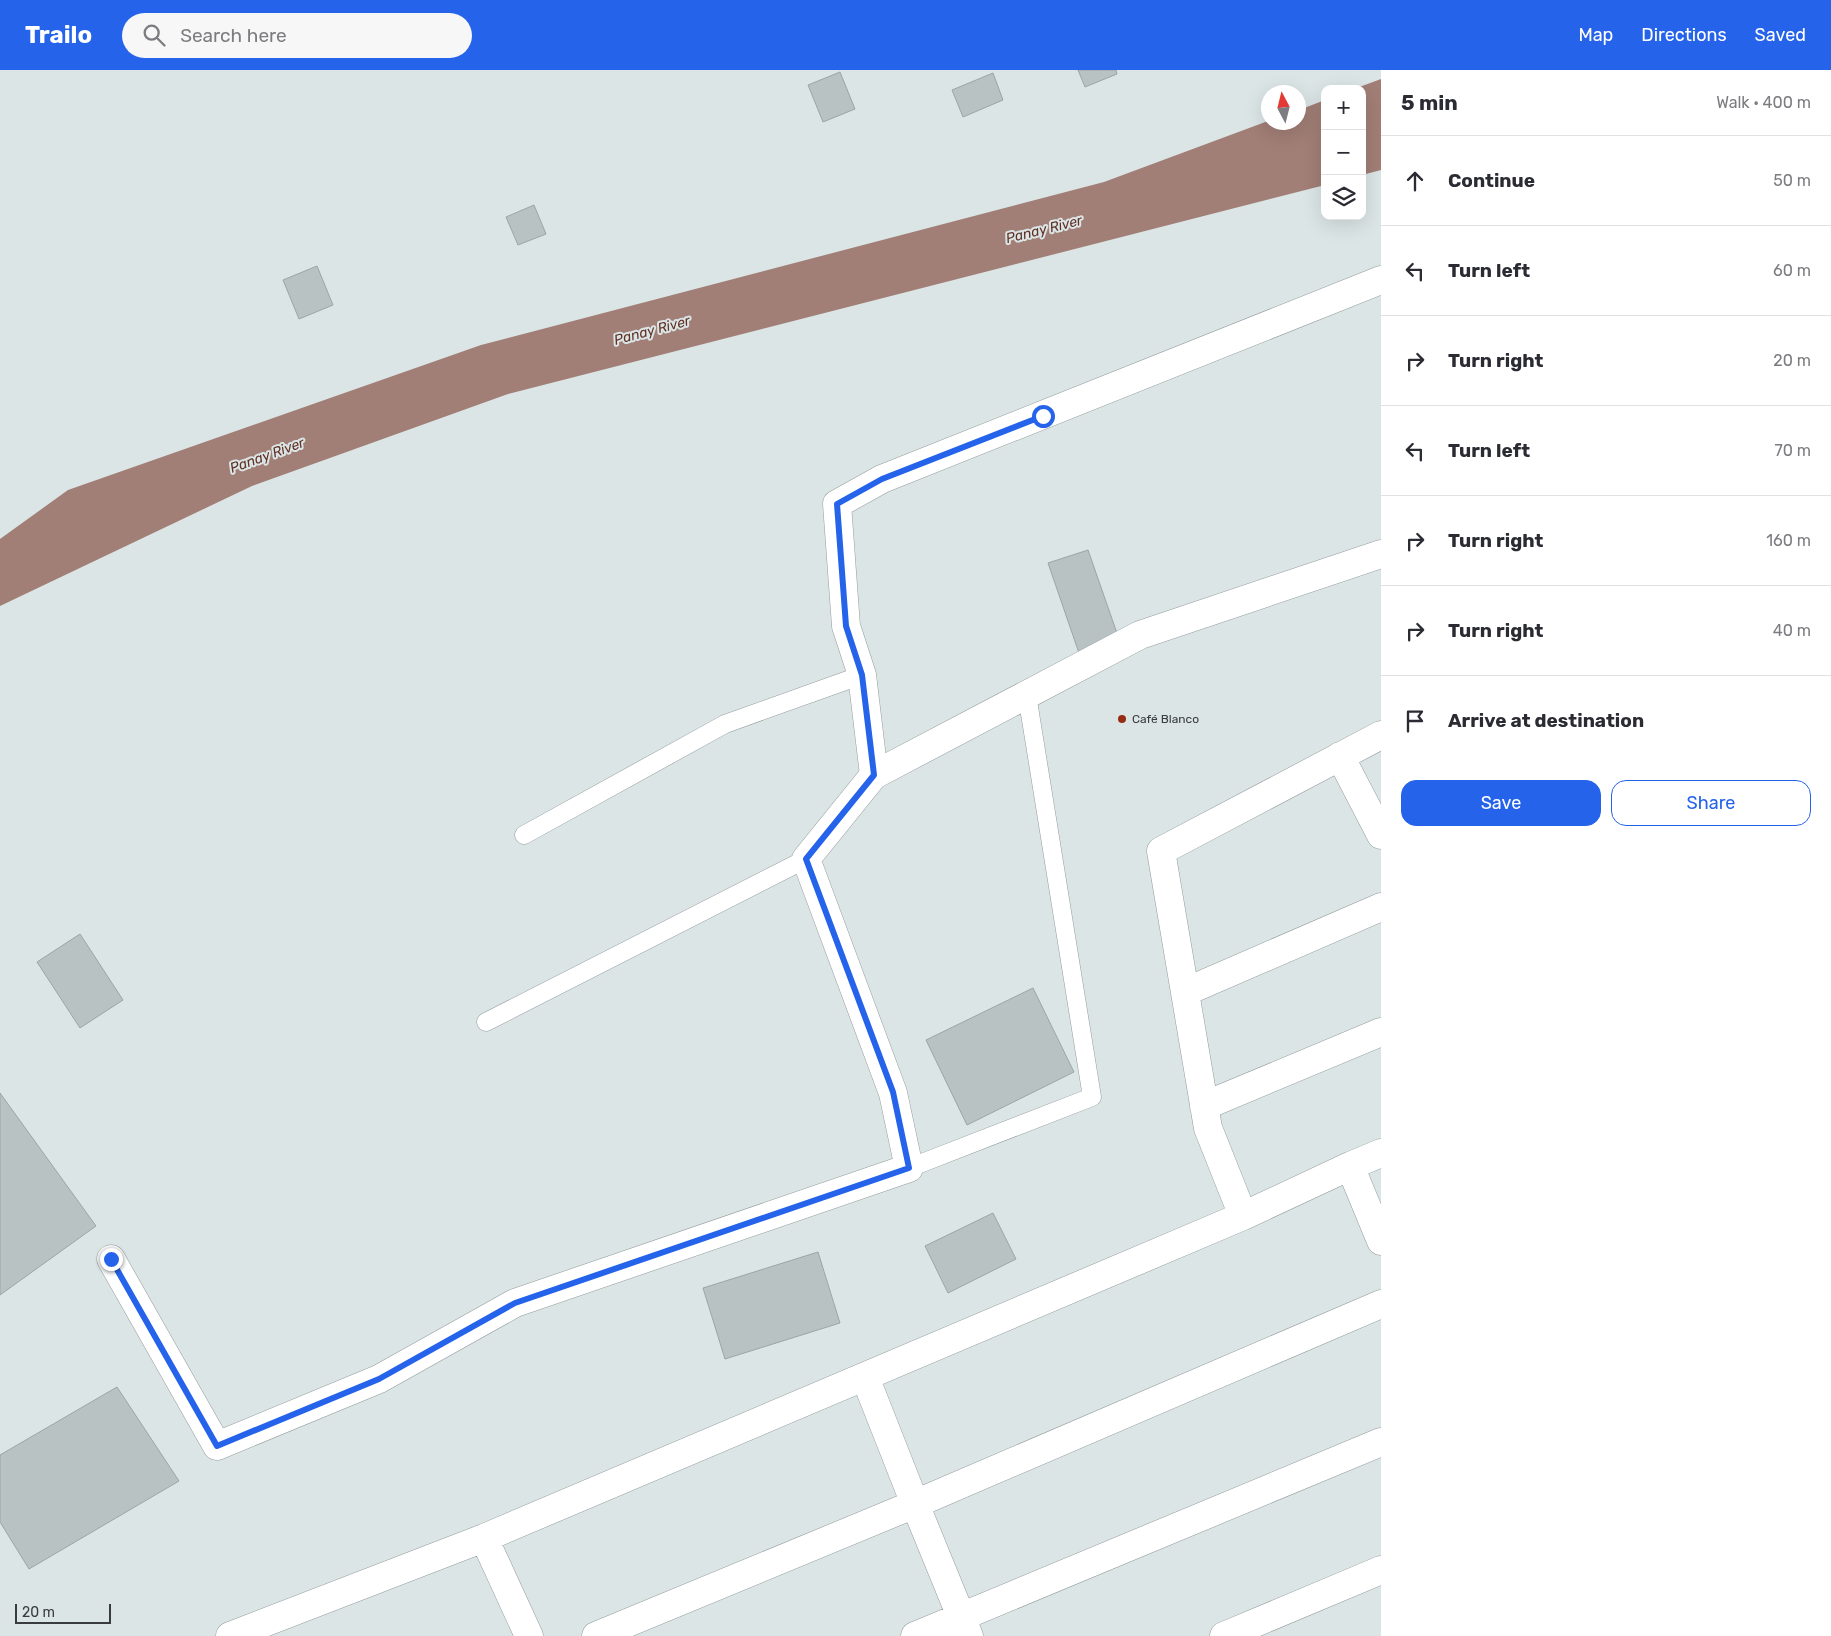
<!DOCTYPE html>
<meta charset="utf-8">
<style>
:root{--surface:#fff;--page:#f7f7f7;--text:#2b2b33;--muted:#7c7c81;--line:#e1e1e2;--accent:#2563eb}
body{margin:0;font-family:Rubik,sans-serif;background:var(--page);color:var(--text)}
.controls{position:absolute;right:15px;top:15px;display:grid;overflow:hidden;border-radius:10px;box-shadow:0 5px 20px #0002}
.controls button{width:45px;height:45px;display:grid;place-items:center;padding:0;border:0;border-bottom:1px solid var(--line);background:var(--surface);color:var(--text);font:25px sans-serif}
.compass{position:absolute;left:1261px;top:15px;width:45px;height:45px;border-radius:50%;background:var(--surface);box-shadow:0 5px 20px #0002;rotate:353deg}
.scale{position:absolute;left:15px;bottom:12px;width:96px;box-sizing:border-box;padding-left:5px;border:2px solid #383c3c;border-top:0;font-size:14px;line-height:18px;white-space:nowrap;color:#383c3c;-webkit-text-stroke:4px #dbe5e5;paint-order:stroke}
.stop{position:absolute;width:15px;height:15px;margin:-11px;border:4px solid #2563eb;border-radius:50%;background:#fff}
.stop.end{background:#2563eb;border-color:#fff;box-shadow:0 1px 5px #0008}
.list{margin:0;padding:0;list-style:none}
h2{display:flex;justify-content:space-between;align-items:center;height:65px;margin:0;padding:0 20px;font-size:21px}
h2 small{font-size:16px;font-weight:400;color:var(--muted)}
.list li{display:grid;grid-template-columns:32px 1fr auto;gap:15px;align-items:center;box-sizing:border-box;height:90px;padding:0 20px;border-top:1px solid var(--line)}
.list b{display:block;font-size:19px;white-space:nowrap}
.list em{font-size:16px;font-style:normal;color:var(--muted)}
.actions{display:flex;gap:10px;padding:15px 20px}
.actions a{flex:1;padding:11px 0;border:1px solid var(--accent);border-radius:15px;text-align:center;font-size:18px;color:var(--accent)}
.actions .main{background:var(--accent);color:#fff}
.icon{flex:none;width:28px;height:28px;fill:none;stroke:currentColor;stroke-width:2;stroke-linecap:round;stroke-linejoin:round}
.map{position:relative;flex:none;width:1381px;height:1566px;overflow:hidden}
header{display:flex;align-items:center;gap:30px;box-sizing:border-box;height:70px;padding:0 25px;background:var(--accent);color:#fff}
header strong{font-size:24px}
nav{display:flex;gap:28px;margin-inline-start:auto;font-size:18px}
.search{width:350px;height:45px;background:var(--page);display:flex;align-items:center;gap:12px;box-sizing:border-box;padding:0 18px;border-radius:28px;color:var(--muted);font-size:19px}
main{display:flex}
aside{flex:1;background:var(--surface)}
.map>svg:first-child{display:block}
.water{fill:#a17e76}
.building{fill:#b9c2c2;stroke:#9ca5a5}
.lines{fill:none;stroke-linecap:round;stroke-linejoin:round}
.service-casing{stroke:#939d9c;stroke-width:19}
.minor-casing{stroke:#939d9c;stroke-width:29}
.service{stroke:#fff;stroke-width:18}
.minor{stroke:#fff;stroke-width:28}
.route{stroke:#2563eb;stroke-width:6}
.poi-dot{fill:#952d13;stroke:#dbe5e5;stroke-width:2}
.labels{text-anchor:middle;stroke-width:4;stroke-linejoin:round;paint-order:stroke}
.poi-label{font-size:12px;fill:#383c3c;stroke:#dbe5e5;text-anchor:start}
.water-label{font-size:14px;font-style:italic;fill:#613024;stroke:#dbe5e5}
</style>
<header>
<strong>Trailo</strong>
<div class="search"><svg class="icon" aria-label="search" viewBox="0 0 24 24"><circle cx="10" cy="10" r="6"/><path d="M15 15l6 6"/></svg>Search here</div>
<nav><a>Map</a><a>Directions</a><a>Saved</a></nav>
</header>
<main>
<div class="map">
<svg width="1381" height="1566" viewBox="0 0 1381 1566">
<rect width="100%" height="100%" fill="#dbe5e5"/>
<path class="water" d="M1381,9v91l-19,5v-86h-8z
M1325,30v85l-817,209 -256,92 -252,120v-67l68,-49 413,-145 623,-163 164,-61v1h30l1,-12z"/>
<path class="building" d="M1078,0h38l1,4 -32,13z
M840,2l15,37 -32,13 -15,-37z
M993,3l10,27 -40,17 -11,-27z
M534,135l12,29 -28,11 -12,-28z
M317,196l16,39 -34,14 -16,-39z
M1088,480l31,89 -40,14 -31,-90z
M80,864l43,66 -43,28 -43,-66z
M1033,918l41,84 -107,53 -41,-85z
M0,1023l96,133 -96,69z
M993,1143l23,46 -68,34 -23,-47z
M818,1182l22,71 -115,36 -22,-71z
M117,1317l62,94 -150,88 -29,-47v-67z"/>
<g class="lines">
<g class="service-casing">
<path id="service" d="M524,765l201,-111 137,-49
M486,952l320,-163
M909,1098l183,-71 -65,-402"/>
</g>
<g class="minor-casing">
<path id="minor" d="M1340,686l41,79
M874,705l-12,-100 -16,-49 -9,-122 45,-25 499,-199
M1185,922l196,-85
M1204,1036l177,-74
M1350,1096l31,75
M1243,1146l-35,-88 -47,-277 220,-116
M111,1189l106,187 162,-67 136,-76 394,-135 -16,-75 -87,-234 68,-84 266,-140 241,-81
M865,1307l50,127 54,132
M484,1468l45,98
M230,1566l254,-98 759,-322 107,-50 31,-13
M596,1566l319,-132 466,-200
M915,1566l466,-194
M1224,1566l157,-66"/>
</g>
<use href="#service" class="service"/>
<use href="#minor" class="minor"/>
</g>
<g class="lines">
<path class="route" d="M111,1189l106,187 162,-67 136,-76 394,-135 -16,-76 -87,-233 68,-84 -12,-100 -16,-49 -9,-122 45,-25 161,-63"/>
</g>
<circle class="poi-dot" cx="1122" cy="649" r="5"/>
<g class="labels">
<g class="poi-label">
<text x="1132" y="653">Café Blanco</text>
</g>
<g class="water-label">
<text transform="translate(1044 159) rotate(-14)" y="5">Panay River</text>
<text transform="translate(652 260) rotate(-15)" y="5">Panay River</text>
<text transform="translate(267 385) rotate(-20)" y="5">Panay River</text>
</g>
</g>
</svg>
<div class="controls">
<button>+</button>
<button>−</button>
<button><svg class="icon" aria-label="layers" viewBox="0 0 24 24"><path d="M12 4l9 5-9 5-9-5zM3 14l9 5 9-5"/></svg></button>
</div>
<svg class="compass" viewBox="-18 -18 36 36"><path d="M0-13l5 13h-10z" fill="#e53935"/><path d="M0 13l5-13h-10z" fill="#7c7c81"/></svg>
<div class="scale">20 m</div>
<div class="stop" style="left:1043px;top:346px"></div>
<div class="stop end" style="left:111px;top:1189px"></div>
</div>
<aside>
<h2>5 min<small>Walk · 400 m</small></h2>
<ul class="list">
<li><svg class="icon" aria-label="ahead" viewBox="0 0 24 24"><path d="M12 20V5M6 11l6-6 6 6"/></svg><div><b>Continue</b></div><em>50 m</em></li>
<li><svg class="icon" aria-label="left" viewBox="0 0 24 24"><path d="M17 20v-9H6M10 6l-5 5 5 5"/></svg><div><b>Turn left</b></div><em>60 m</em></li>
<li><svg class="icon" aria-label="right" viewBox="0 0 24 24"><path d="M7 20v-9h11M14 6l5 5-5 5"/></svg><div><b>Turn right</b></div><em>20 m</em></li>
<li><svg class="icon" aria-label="left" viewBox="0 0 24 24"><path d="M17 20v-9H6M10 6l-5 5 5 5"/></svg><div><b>Turn left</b></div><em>70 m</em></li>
<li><svg class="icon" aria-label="right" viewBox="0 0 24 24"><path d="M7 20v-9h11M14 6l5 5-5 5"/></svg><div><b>Turn right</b></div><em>160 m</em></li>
<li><svg class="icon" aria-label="right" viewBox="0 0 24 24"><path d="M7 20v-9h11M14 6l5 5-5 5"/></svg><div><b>Turn right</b></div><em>40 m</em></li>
<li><svg class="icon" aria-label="arrive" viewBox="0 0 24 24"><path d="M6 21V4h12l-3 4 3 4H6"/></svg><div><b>Arrive at destination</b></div></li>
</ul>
<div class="actions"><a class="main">Save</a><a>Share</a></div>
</aside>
</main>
